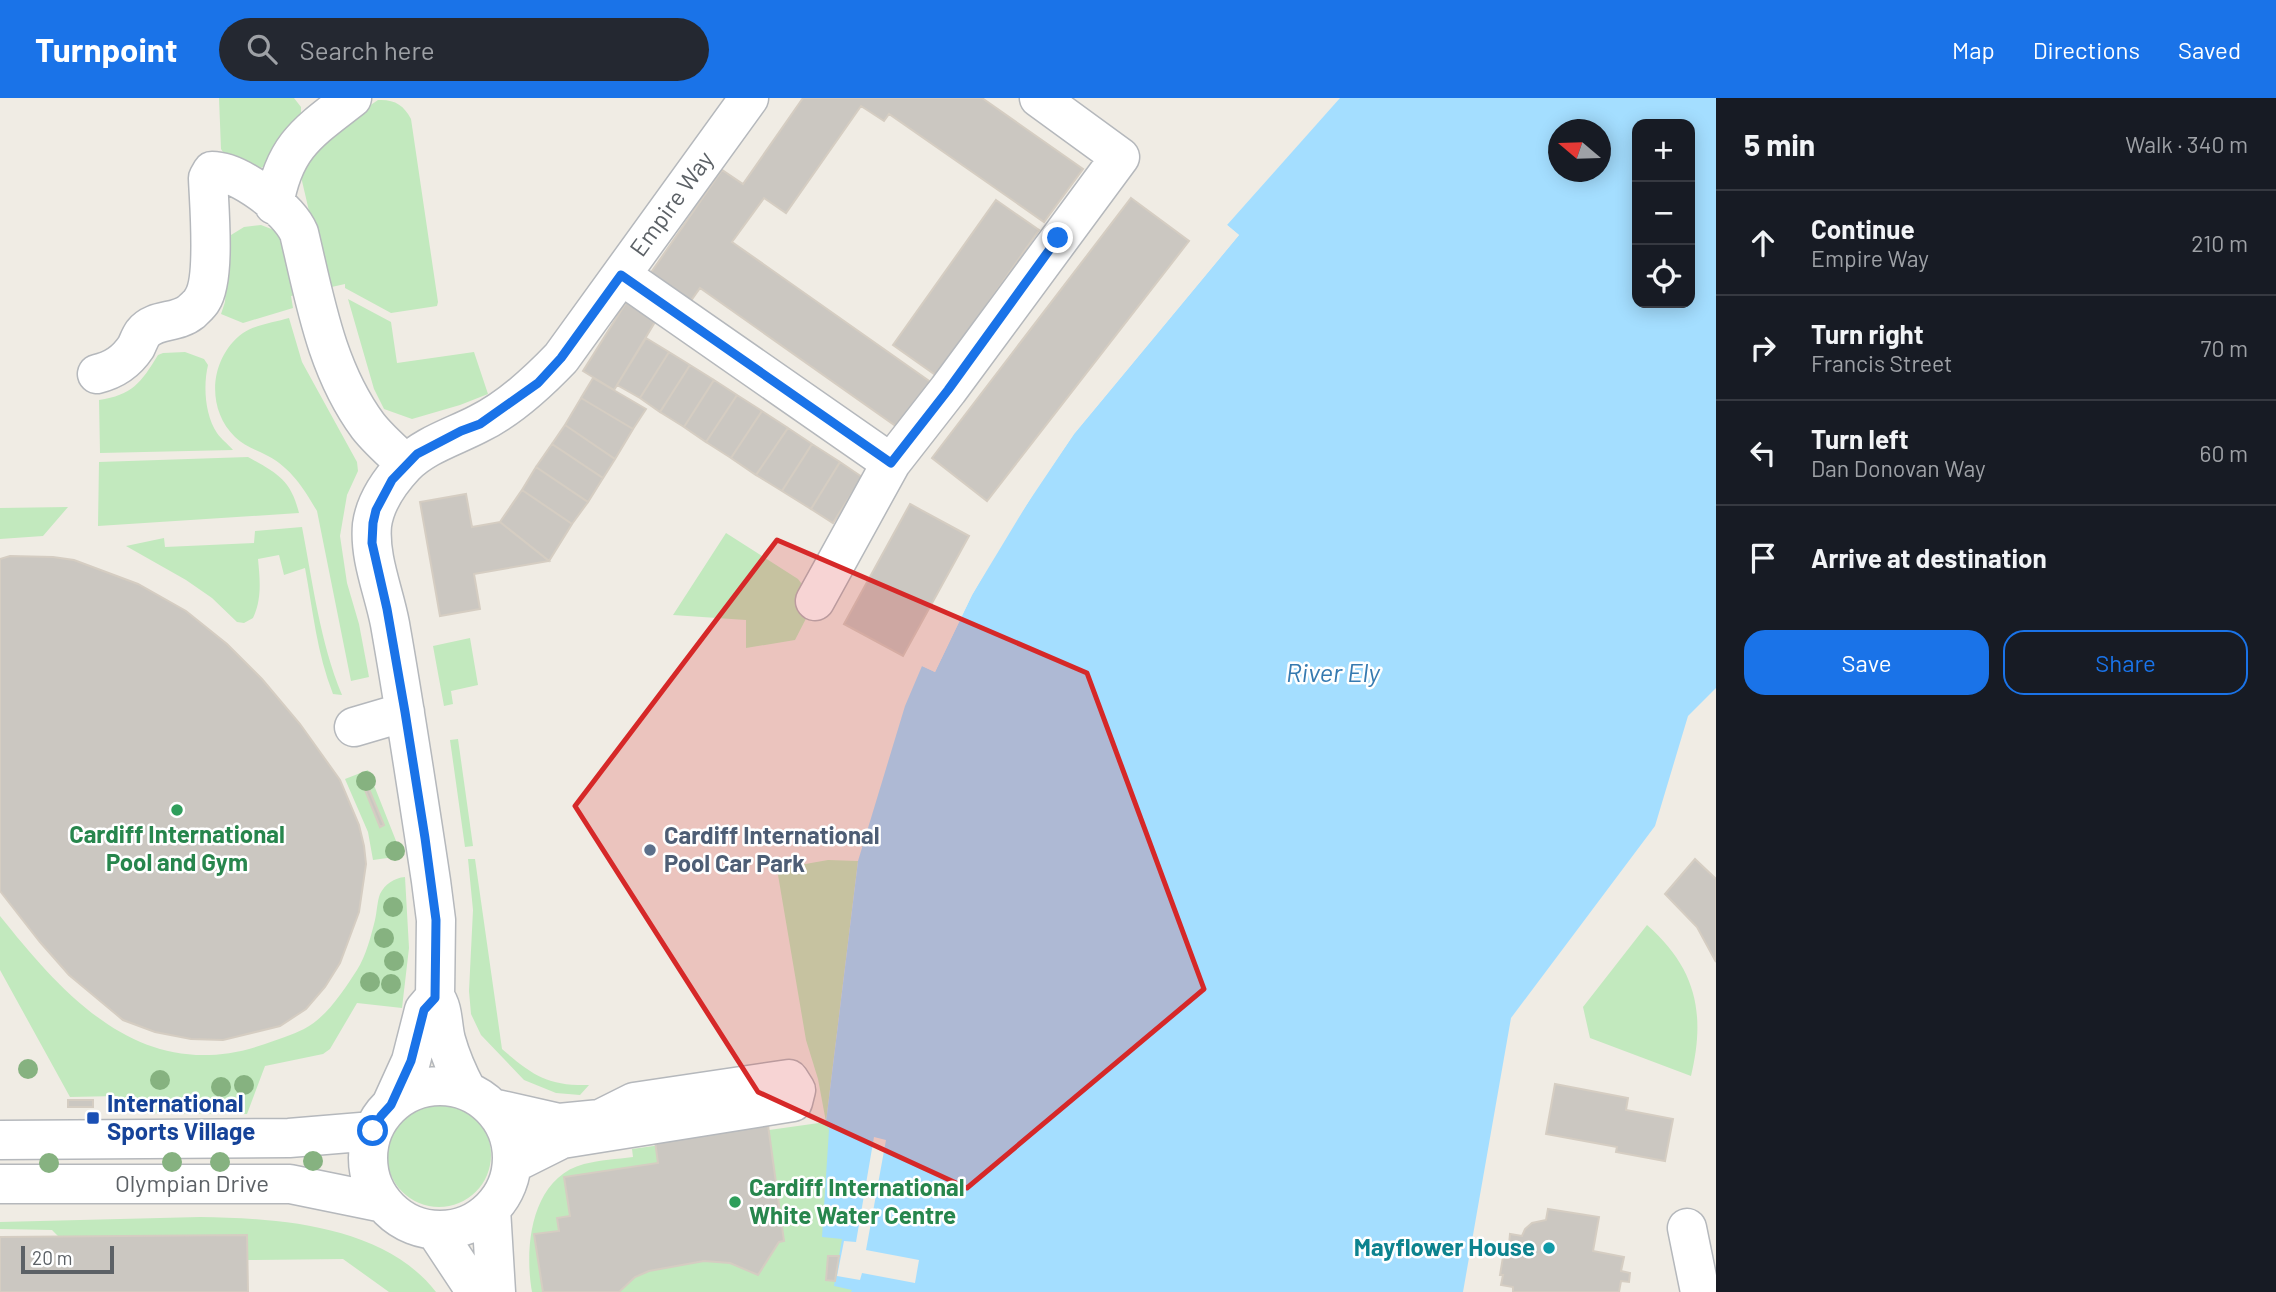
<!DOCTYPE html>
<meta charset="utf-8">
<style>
:root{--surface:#171b24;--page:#242831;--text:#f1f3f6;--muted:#9ea1a6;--line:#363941;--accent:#1a73e8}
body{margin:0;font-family:Barlow,sans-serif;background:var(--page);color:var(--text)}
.controls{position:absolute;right:21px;top:21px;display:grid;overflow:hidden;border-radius:14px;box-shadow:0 4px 18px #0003}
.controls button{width:63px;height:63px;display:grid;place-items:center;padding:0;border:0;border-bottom:2px solid var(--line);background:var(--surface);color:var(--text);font:35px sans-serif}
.compass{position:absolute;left:1548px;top:21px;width:63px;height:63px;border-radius:50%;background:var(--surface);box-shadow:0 4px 18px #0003;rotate:289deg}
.scale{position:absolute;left:21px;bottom:18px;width:93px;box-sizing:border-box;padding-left:7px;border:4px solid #5c6166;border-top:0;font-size:19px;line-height:24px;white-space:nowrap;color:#5c6166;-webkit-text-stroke:5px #fff;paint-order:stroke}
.stop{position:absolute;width:21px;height:21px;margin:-16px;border:5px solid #1a73e8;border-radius:50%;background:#fff}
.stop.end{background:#1a73e8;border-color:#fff;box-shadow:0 2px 7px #0008}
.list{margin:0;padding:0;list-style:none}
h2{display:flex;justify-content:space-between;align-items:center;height:91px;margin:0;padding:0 28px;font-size:30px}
h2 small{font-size:23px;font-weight:400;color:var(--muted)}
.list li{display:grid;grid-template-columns:46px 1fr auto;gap:21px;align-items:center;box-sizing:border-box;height:105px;padding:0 28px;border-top:2px solid var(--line)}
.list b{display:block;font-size:26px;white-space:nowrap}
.list p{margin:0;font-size:23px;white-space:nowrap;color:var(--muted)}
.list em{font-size:23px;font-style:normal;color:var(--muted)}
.actions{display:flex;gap:14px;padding:21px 28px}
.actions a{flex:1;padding:16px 0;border:2px solid var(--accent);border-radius:21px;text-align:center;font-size:24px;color:var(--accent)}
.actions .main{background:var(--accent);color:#fff}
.icon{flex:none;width:38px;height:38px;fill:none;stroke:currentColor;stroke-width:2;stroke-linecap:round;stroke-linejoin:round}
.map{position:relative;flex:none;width:1716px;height:1194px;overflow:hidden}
header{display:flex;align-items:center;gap:42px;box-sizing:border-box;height:98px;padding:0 35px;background:var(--accent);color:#fff}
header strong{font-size:33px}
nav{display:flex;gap:38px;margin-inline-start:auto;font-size:24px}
.search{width:490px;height:63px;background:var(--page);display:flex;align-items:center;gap:18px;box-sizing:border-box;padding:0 24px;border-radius:38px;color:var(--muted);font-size:26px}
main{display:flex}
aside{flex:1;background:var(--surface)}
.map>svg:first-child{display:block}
.green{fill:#c2e9be}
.water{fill:#a4deff;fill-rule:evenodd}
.pier{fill:#f0ece4}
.building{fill:#cbc7c1;stroke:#d5cdc2;stroke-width:2}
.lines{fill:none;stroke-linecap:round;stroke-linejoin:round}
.minor-casing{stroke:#b5b8bc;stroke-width:41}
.minor{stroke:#fff;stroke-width:38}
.tree{fill:#86b280}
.route{stroke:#1a73e8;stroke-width:9}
.marked{fill:#d62828;fill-opacity:0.2;stroke:#d62828;stroke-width:5;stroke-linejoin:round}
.leisure-dot{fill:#2e9e5b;stroke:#fff;stroke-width:2.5}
.service-dot{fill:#5c6f8a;stroke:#fff;stroke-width:2.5}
.transit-dot{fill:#1a4fb4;stroke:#fff;stroke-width:2.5}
.culture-dot{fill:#0f9aa8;stroke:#fff;stroke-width:2.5}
.labels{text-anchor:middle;stroke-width:5;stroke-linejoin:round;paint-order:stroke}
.street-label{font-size:24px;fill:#5c6166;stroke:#fff}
.leisure-label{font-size:24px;font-weight:bold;fill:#27864d;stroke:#fff}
.service-label{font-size:24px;font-weight:bold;fill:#4e5e75;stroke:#fff;text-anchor:start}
.transit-label{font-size:24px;font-weight:bold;fill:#164399;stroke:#fff;text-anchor:start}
.culture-label{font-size:24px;font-weight:bold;fill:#0d838f;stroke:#fff;text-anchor:end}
.water-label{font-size:26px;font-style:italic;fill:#367ab0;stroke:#fff}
</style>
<header>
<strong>Turnpoint</strong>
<div class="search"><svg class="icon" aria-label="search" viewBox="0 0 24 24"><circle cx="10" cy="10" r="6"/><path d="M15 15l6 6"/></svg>Search here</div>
<nav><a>Map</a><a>Directions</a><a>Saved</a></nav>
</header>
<main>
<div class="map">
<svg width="1716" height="1194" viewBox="0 0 1716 1194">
<rect width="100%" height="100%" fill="#f0ece4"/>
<path class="green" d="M219,0h75l7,9v6l-30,49 -20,12 -24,-16 -6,-9z
M378,2c16,-1 26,5 33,19l27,183 -1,4 -46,7 -46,-25v-4l-18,4 -25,-107c-1,-36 50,-62 76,-81z
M261,127l13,5 12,8 14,56 -9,2 2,12 -50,15 -22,-9 4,-12 3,-54 3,-13 13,-8z
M348,201l43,23 6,41 77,-11 14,42 -28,11 -48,14 -28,-10 -10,-20z
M289,220l13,44 55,100 1,9 -11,24 -7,41 7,47 12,41 10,53 -18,4 -34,-170c-13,-22 -26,-43 -49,-55 -11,-6 -24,-10 -33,-19 -30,-29 -25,-80 8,-104 12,-8 32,-11 46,-15z
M185,254l19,7 4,6c-5,21 -3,50 9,68 4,6 11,11 16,17l-133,3 -1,-53c33,-5 42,-17 59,-45l5,-2z
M248,359c29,16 43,23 51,56l-201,13 1,-64z
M68,409l-25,29 -43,3v-31z
M302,429c11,57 18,115 40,168l-9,-1c-16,-40 -20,-83 -28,-126l-21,7 -5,-20 -21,4c2,21 4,40 -5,59l-9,5 -7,-1 -25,-24 -26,-18 -60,-34 38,-8 1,9 89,-4 1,-12z
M726,435l72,46 17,22 -20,39 -49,8v-28l-73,-5z
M470,540l8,47 -27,6 2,13 -9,2 -11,-60z
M458,641l15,107 -8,1 -15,-107z
M368,672l34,86 -29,4 -5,-28 -23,-53z
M468,761h7l27,190c30,26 46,37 87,36l-9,10 -24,-2 -32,-13 -43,-45 -10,-21 -2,-23 4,-81z
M828,762l30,1 -32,261 77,170h-371c-8,-45 -1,-114 52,-128 16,-4 33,-5 49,-7l-1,-8 194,-27 -8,-43 -12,-39 -29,-171z
M405,779l4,71 -7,60 -45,-5 -27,46 -7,5 -58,12 -18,48 -113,-1 -17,-17 -47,1 -70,-127v-54c68,85 145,170 265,128 13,-5 27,-9 39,-15 23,-12 40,-39 53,-59 9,-14 14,-34 18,-50 2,-8 2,-18 5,-26 5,-10 14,-16 25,-17z
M1647,827c49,43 59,88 44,151l-101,-38 -7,-31z
M387 1057a52 52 0 1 1 104 0a52 52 0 1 1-104 0Z
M200,1119c78,1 184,8 236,75h-47l-46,-33 -96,1 -1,-25 -187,2 -7,-7 -52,-1v-7z"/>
<path class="water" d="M1340,0h376v590l-28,28 -33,110 -144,192 -48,274h-612l1,-2 -18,-4 8,-47 -20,-2 7,-107 -3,-8 32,-261 47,-155 17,-40 13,6 37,-77 63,-104 39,-57 165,-199 -12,-10zM1637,26h53v179h-53zM1559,32h42v42h-42z"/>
<path class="pier" d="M1227,127l12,10 -165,199 -67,100 -35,61 -37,77 -13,-6 2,-3 9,4 36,-74 63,-104 39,-57 163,-197 -9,-7z
M874,1039l12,3 -20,110 53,10 -4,23 -53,-10 -2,7 -23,-4 7,-35 12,1z"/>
<path class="building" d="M803,0h179l101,71 -39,53 -155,-108 -5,7 -23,-15 -75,107 -22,-15 -32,44 200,141 -32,46 -200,-141 -10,14 -40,-28 72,-104 21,14z
M1131,100l58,43 -202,260 -55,-43z
M996,102l43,30 -102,146 -44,-31z
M629,200l29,19 -44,73 -31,-19z
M646,240l23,14 -29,46 -23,-13z
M669,254l21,13 -30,47 -20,-14z
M690,267l24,15 -30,47 -24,-15z
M593,280l53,31 -13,20 -52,-31z
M714,282l23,15 -31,47 -22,-15z
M737,297l25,16 -31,47 -25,-16z
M581,300l52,31 -18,30 -50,-34z
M762,313l26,17 -32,47 -25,-17z
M565,327l50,34 -12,19 -51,-34z
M788,330l24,16 -30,47 -26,-16z
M552,346l51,34 -15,24 -52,-35z
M812,346l28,18 -29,47 -29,-18z
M840,364l22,15 -29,46 -22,-14z
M536,369l52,35 -16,22 -50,-34z
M522,392l50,34 -23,37 -49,-39z
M466,396l6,33 28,-5 49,39 -75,13 6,35 -40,7 -20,-114z
M910,406l59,32 -66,120 -59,-32z
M10,458l43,1 21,3 64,24 48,27 41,33 35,35 38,45 40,56 19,45 5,21 2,18 -7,48 -19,51 -15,24 -19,22 -26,17 -57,14 -32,-1 -36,-7 -32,-12 -54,-45 -29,-33 -40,-51v-332z
M368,689l16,38 -4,2 -15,-37z
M1695,761l21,20v83l-19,-35 -32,-33z
M1555,986l73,14 -2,12 47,9 -8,42 -49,-9 1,-5 -71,-13z
M68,1002h25v7h-25z
M768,1027l16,116 -5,1 -21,33 -28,-12 -26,-2 -55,10 -14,6 -16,15h-76l-9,-58 25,-3 -2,-13 13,-2 -6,-39 94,-14 -3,-22z
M1548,1111l51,8 -6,34 31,6 -3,14 9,2 -1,9 -8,-1 -2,11h-106v-5l-12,-2 2,-10h-3l5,-30h4l1,-11 12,2 3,-7 7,-6 14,-3z
M247,1137l1,57h-248v-55z
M828,1158h11l-4,25 -9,-1z"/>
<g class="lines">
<g class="minor-casing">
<path id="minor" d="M274,107c10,-59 34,-73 78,-107
M621,177l270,188
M97,276c17,-4 29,-12 39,-27 2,-4 4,-10 7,-14 12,-15 33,-9 48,-21 3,-3 9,-8 11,-12 14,-21 7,-94 6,-122l4,-7c27,0 77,38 87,62 16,67 27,136 69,193 11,14 25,26 38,38
M815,503l76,-138 57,-73 172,-233 -81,-59
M354,629l51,-15
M368 1060a72 72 0 1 1 144 0a72 72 0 1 1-144 0Z
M467,993c-9,-17 -16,-33 -21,-51 -4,-15 -2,-31 -11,-43l1,-77 -5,-39c-13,-86 -26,-172 -41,-257 -6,-32 -21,-66 -18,-99 3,-22 18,-44 33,-60 20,-20 48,-28 73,-41 29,-14 61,-43 83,-66l188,-260
M391,1007l20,-44 13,-51 11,-13
M492,1010l67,15 41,-4 34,-17 155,-23 7,11 -3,12 -231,37 -50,25
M0,1042l289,-2 84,-7
M0,1086h290l93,19
M491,1111l5,83
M1687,1130l13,64
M435,1132l41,62"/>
</g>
<use href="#minor" class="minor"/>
</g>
<g class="tree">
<circle cx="366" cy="683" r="10"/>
<circle cx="395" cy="753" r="10"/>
<circle cx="393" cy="809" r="10"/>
<circle cx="384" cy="840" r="10"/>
<circle cx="394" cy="863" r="10"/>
<circle cx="370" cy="884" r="10"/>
<circle cx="391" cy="886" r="10"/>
<circle cx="28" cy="971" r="10"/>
<circle cx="160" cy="982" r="10"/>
<circle cx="244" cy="987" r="10"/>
<circle cx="221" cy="989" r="10"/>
<circle cx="313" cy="1063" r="10"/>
<circle cx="172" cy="1064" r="10"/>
<circle cx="220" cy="1064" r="10"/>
<circle cx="49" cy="1065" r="10"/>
</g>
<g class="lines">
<path class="route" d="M373,1033l8,-15 10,-11 20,-44 13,-51 11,-12 1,-78 -11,-82 -20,-126 -18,-103 -15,-66 1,-20 3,-13 16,-30 25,-26 44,-23 19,-7 58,-41 23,-25 60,-83 270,188 57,-73 110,-152"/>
</g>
<path class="marked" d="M777,442l310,133 117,316 -237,199 -209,-96 -183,-286z"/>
<g class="leisure-dot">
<circle cx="177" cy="712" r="7"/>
<circle cx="735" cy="1104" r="7"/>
</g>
<circle class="service-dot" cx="650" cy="752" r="7"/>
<rect class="transit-dot" x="86" y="1013" width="14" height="14" rx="3.5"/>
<circle class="culture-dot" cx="1549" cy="1150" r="7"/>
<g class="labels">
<g class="street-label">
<text transform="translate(672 106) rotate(-54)" y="8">Empire Way</text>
<text x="192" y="1094">Olympian Drive</text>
</g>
<g class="leisure-label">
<text x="177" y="745">Cardiff International<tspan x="177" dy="28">Pool and Gym</tspan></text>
<text x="749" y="1098" text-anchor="start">Cardiff International<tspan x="749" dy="28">White Water Centre</tspan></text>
</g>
<g class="service-label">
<text x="664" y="746">Cardiff International<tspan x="664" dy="28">Pool Car Park</tspan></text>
</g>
<g class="transit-label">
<text x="107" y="1014">International<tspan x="107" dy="28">Sports Village</tspan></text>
</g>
<g class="culture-label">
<text x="1535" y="1158">Mayflower House</text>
</g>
<g class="water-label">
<text x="1333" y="584">River Ely</text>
</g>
</g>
</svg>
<div class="controls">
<button>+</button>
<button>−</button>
<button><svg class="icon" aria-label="locate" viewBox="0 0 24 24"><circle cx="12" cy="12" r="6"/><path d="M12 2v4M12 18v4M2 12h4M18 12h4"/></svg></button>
</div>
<svg class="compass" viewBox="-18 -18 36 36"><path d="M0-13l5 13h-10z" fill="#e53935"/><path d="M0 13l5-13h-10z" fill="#9ea1a6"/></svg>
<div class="scale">20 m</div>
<div class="stop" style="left:373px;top:1033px"></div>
<div class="stop end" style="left:1058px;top:140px"></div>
</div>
<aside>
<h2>5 min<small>Walk · 340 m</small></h2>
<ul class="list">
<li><svg class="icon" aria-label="ahead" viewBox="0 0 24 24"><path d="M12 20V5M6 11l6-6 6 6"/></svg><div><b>Continue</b><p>Empire Way</p></div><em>210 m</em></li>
<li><svg class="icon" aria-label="right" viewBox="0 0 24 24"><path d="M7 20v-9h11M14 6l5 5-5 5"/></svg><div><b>Turn right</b><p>Francis Street</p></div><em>70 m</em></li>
<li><svg class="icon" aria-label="left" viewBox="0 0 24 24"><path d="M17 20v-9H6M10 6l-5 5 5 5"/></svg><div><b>Turn left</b><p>Dan Donovan Way</p></div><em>60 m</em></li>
<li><svg class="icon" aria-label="arrive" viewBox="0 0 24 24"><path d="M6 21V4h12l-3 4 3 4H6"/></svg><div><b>Arrive at destination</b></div></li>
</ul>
<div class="actions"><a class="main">Save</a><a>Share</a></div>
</aside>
</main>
